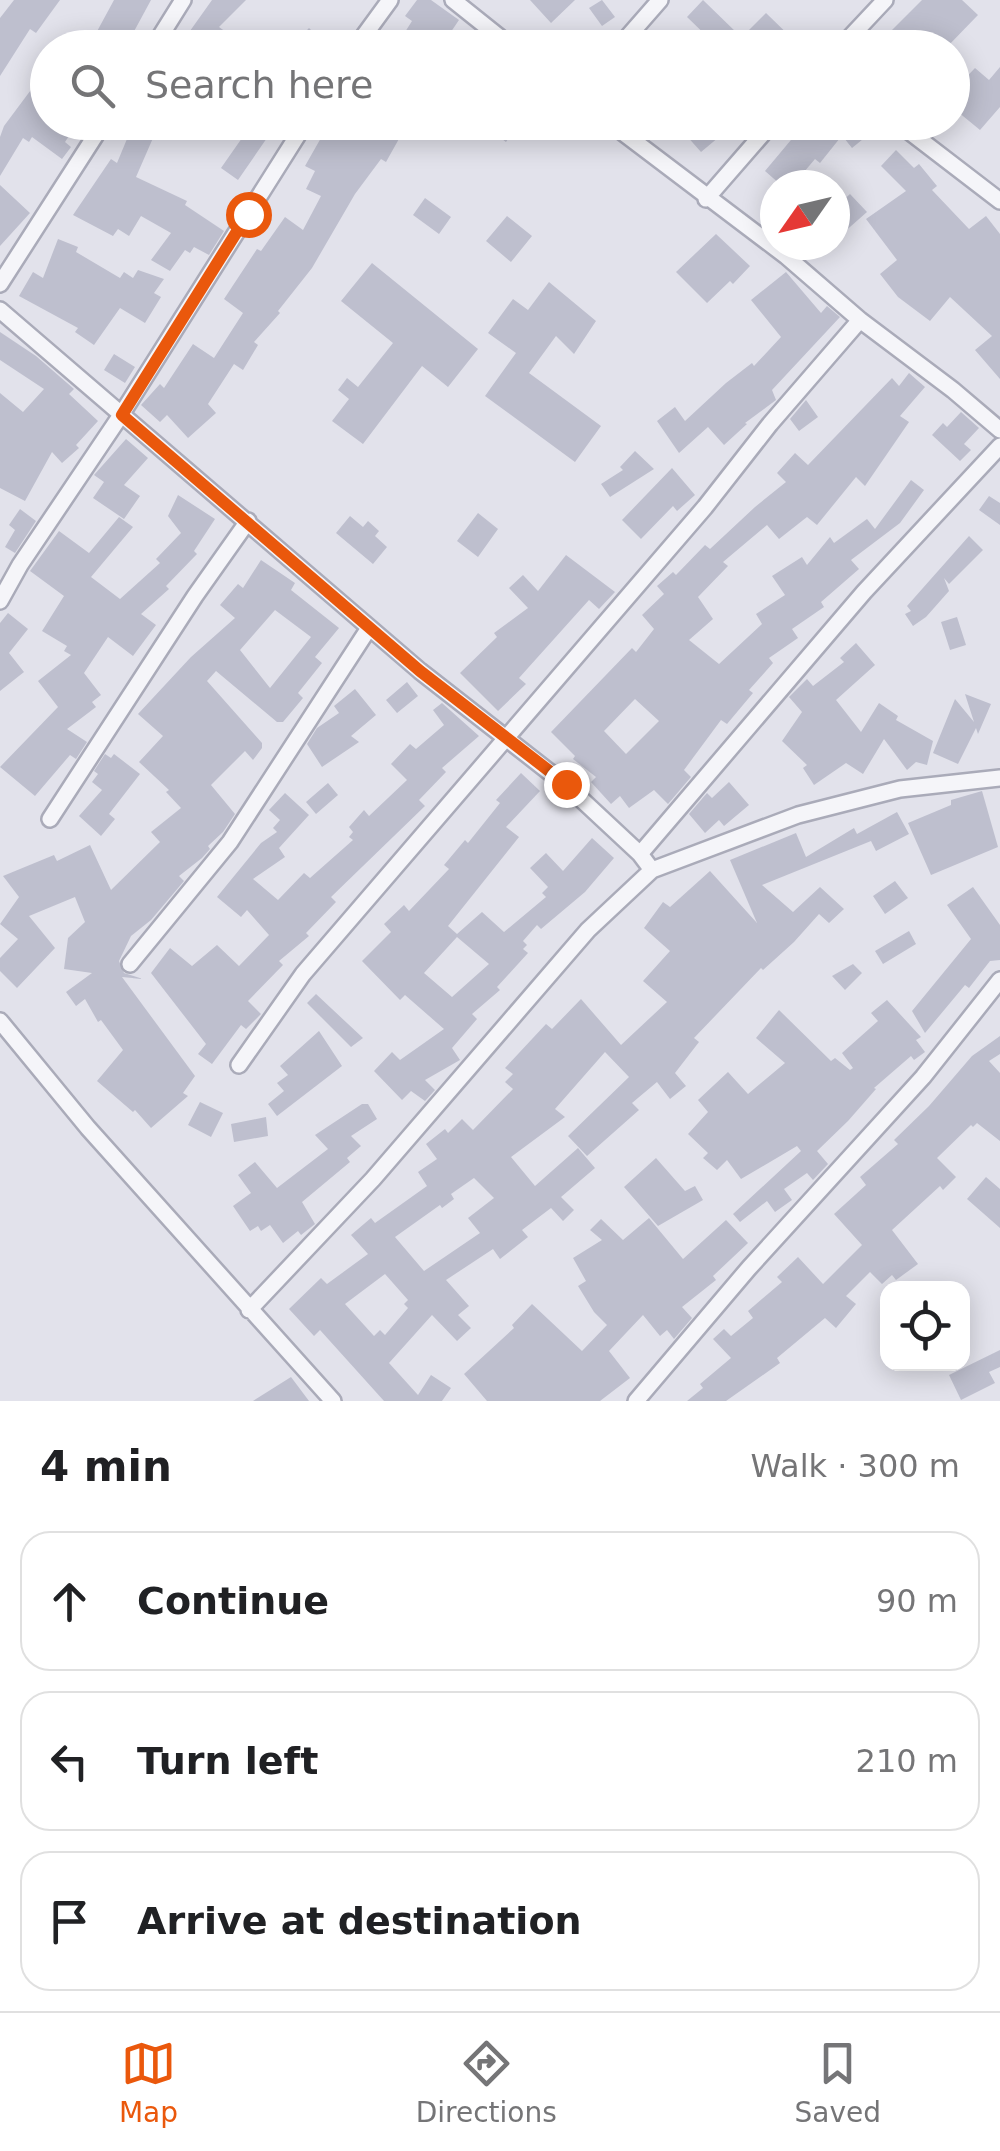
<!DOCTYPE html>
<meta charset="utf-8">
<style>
:root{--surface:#fff;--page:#f6f6f6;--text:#202124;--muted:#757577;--line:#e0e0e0;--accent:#ea580c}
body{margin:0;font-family:"DejaVu Sans",sans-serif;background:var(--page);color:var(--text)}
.controls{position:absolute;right:30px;bottom:30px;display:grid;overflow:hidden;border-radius:20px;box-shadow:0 5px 25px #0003}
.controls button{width:90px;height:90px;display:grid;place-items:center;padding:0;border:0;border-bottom:2px solid var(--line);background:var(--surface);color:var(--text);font:50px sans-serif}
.compass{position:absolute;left:760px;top:170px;width:90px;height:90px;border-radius:50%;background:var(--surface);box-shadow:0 5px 25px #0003;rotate:236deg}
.stop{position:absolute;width:30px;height:30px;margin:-22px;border:8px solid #ea580c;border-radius:50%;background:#fff}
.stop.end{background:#ea580c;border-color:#fff;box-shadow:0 2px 10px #0008}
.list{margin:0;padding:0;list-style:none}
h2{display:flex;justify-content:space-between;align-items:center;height:130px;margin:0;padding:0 40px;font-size:42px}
h2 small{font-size:32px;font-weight:400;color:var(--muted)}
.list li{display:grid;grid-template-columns:65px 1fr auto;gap:30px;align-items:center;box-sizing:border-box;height:140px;margin:0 20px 20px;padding:0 20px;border:2px solid var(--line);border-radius:30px}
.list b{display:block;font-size:38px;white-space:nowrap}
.list em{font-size:32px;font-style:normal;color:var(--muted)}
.icon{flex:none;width:55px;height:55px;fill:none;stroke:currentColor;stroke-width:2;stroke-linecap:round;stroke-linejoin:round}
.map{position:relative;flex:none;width:1000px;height:1401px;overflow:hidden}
.search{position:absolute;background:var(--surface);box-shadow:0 5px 25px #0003;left:30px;right:30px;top:30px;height:110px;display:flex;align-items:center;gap:25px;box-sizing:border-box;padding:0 35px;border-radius:55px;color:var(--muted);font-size:38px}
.sheet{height:610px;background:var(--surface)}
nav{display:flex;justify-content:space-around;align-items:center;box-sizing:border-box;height:140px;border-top:2px solid var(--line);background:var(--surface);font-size:28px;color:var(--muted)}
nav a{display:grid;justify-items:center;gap:5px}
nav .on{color:var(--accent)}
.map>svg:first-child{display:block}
.building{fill:#bebfce;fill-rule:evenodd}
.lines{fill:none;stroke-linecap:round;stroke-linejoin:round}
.street-casing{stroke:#aaabb9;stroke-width:20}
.street{stroke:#f5f5f9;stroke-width:15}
.route{stroke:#ea580c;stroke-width:12}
</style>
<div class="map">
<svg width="1000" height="1401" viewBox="0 0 1000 1401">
<rect width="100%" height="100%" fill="#e2e2eb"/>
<path class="building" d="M14,0h46l-24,33 -6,-4 -30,47v-58z
M114,0h37l-26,48h-37z
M212,0h34l-27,27 7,5 -10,16h-18l-13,-10z
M417,0h14l28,20 -19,28h-45l17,-27 -7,-5z
M530,0h45l-24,23z
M602,0l13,17 -13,9 -13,-18z
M703,0l35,34 -13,14h-6l-32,-31z
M922,0h40l16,15 -32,33h-23l-8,-9 -8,9h-33z
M766,13l36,35h-40l-16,-15z
M309,28l20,20h-39z
M48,67v55h30l-13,20 6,5 -9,12 -30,-22 -3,5 -6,-4 -23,38v-39l4,-11z
M1000,67v40l-20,23 -28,-23v-15l23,-24 14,12z
M134,122h26l-24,55 51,24 -2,4 39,26 -15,24 -15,-8 -4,6 -5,-3 -15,21 -19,-11 20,-27 -30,-17 -12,20 -11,-7 -5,7 -40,-21 38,-56 6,4z
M221,122h57l-40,58 -17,-12 21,-30z
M330,122h45l25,15 -14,25 -5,-3 -26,35 -43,74 -34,43 2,2 -26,29 4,3 -15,25 -9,-6 -26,40 8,9 -28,25 -21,-23 -7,7 -19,-17 19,-21 4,4 29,-44 21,14 29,-45 -19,-14 33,-50 4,2 24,-34 18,13 18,-34 -15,-7 9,-18 -10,-5z
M479,122h41l-14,20z
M699,122h38l-36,30 -16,-18z
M806,122h17l17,16 -20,25 -5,-4 -22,26h-12l-16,-14z
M854,122h30l-32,26 -12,-15z
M896,150l18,18 5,-4 18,22 -5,4 37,39 17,-13 14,18v145l-25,-29 17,-14 -42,-39 -20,24 -32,-24 -18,-23 17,-14 -31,-41 40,-28 -25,-25z
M0,185l30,28 -30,33z
M850,194l17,18 -25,22 -7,-8v-18z
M425,198l26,19 -12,17 -26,-19z
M507,216l25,20 -21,26 -25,-21z
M716,234l34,32 -17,18 -3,-3 -23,22 -31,-31z
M58,239l20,8 -2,5 44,26 4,-6 9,6 5,-8 26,9 -10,14 7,4 -16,26 -25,-15 -26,37 -19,-13 3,-4 -59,-32 14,-24 10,6z
M372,263l106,86 -30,38 -26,-21 -59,78 -31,-23 17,-22 -11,-9 9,-12 11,9 35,-44 -52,-42z
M786,272l35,41 6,-7 13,11 -68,73 4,10 -31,23 2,1 -23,21 -16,-18 -29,26 -22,-32 18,-14 10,14 41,-38 26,-20 2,3 27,-29 -30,-37z
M549,282l47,39 -22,33 -18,-18 -27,37 72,53 -26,36 -90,-66 31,-43 -28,-20 25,-34 15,11z
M0,332l36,24 38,33 -5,5 29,27 -22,24 3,3 -17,15 -10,-11 -27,49 -25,-13v-95l23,19 21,-23 -44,-29z
M114,354l21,13 -10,16 -21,-13z
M909,373l16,14 -25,29 9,6 -44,64 -9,-9 -39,48 -10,-8 -28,22 -12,-14 -44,37 5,4 -30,31 15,22 -24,21 30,24 43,-40 -6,-10 29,-19 -13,-19 30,-19 5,8 23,-28 4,6 33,-24 8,10 36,-49 13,10 -24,33 -49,37 8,9 -38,33 3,5 -32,22 6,9 -29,20 4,5 -24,27 4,3 -26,31 -6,-4 -37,50 7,7 -23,27 -14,-14 -25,18 -9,-12 -9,8 -20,-22 5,-5 -23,-18 2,-3 -24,-24 81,-84 4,4 18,-23 -12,-14 22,-21 -7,-8 16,-14 3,3 29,-30 5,4 45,-42 31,-25 -9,-9 18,-20 13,12 84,-87 7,8zM635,699l24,22 -33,33 -22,-23z
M806,400l12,17 -19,14 -9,-12z
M961,412l18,16 -15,16 7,6 -11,11 -28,-26 11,-12 4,4z
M126,439l22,19 -24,27 16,11 -16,23 -31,-21 11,-16 -10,-7z
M635,451l19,18 -44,28 -9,-13 22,-14 -3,-3z
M672,468l23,27 -18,16 -4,-5 -32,33 -19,-19z
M178,495l37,24 -21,32 3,3 -31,32 3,3 -28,25 15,11 -23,31 -25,-19 -24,36 17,22 -9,7 4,5 -29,22 20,13 -11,17 -6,-4 -35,41 -35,-29 58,-60 -20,-26 33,-26 -7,-4 3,-5 -25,-15 22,-35 -34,-25 29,-40 30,22 30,-36 14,10 -42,50 29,22 40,-36 -4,-4 25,-26 -13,-17z
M989,496l11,7v22l-21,-15z
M20,509l16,12 -21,32 -10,-6 10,-17 -6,-5z
M478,513l20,16 -20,28 -21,-16z
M350,516l13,11 5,-6 11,10 -4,5 12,11 -14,17 -37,-31z
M969,536l14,14 -34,34 -5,-6 5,13 -23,26 -13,9 -8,-12 6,-3 -4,-5z
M566,555l49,37 -16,17 -10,-9 -70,78 7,6 -28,27 -38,-38 37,-36 -3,-4 34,-25 -19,-20 14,-13 15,16z
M261,560l34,23 -4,7 48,38 -24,29 7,6 -24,30 5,5 -20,24h-6l-61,-51 -9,10 55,62v5l-9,12 -8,-9 -34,34 24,29 -12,18 -15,14 2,3 -8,9 -23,18 5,5 -33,39 -20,16 -12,25 5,12 19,6 -21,-2 73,99 -12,17 5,3 -37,32 -16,-18 -2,2 -36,-31 26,-31 -22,-30 -3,2 -13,-23 -9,7 -10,-14 26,-19 -28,-4 4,-31 17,-16 -10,-25 -46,19 26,32 -38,40 -17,-17v-13l18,-19 -18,-15 19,-27 -16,-21 51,-21 3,6 33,-16 21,45 49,-48 -9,-10 30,-24 -15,-16 3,-2 -30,-28 24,-26 -25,-22 53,-57 44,-39 -15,-13 18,-21 5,4zM275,610l36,27 -41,51 -30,-38z
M8,613l20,16 -19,24 15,19 -24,19v-68z
M957,617l9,28 -16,5 -9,-28z
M856,643l19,22 -39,35 25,32 18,-29 19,13 -2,4 37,21 -6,24 -11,-3 -9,8 -23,-31 -21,35 -17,-11 -32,22 -11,-17 4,-3 -25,-24 20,-29 -13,-15 18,-18 6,7 31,-24 -4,-4z
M407,682l11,14 -21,17 -11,-13z
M355,689l21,26 -25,21 8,6 -37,25 -15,-23 10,-16 22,-15 -5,-7z
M965,694l26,10 -13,30 -2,-6 -18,36 -25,-11 22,-54 19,23z
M442,703l37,33 -37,32 4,4 -27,28 6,6 -94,91 5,5 -30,31 3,3 -30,25 4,4 -35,36 13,13 -15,15 -5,-4 -29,39 -14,-10 8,-10 -55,-71 19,-25 22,18 25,-21 22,21 30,-31 -22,-25 -6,7 -24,-20 44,-54 16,-11 -4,-4 7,-8 -11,-10 16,-17 24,22 -30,33 6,9 -32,22 25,21 26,-27 6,5 43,-38 -4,-3 4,-5 -4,-5 15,-17 5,6 38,-36 -16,-16 19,-20 6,5 28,-24 -11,-15z
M105,754l6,4 3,-4 26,20 -31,40 6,5 -14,17 -22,-20 23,-26 -10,-8 6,-8 -4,-3z
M521,773l19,18 -34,36 13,10 -71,89 9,8 25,-22 22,20 42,-35 -4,-4 6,-6 -18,-19 16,-15 17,18 29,-33 22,20 -29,34 -44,37 -4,-4 -14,16 4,4 -4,4 5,4 -31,34 3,3 -28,24 5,5 -25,29 8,12 -35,20 10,10 -10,11 -14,-10 -9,9 -28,-29 18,-19 8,8 44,-31 -39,-34 -5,5 -38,-39 29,-29 -7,-8 20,-19 5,6 40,-42 -5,-4 21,-25 3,3 32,-40 -4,-3zM457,937l32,27 -37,33 -28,-24z
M729,782l20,23 -25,21 -5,-6 -14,13 -16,-19 18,-21 5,5z
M328,783l10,12 -22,19 -10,-12z
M982,791l16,56 -67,28 -23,-52 43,-18v-5z
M897,812l12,22 -33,17 -5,-10 -109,44 31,27 27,-25 24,22 -15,14 -10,-9 -25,28 -31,28 -2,-2 -67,70 5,4 -24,31 11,13 -16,13 -13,-17 -25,21 7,7 -52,46 -19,-20 61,-59 -24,-25 -50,57 10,8 -54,40 24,29 43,-38 17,20 -34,29 13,13 -11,11 -12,-13 -29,22 6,7 -28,22 -7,-10 -47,31 23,26 -11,9 13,13 -14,13 -25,-26 -43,48 29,32 13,-20 20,13 -9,13h-58l-64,-71 -6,6 -25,-27 32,-31 6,6 41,-30 -17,-19 20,-17 4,5 52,-37 -9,-14 19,-13 -11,-15 19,-15 3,4 14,-14 11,11 40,-41 -8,-7 8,-8 -8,-6 41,-44 6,5 29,-30 40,46 46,-43 -24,-21 27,-30 -26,-23 19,-26 7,5 40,-36 47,52 -27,-63 66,-27 10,24 48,-29 3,6zM474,1178l20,20 -26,20 12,15 -56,38 -29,-34 45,-32 2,3 12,-9 -3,-5zM385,1274l23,26 -4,4 4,4 -23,27 -5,-5 -6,6 -29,-32z
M895,881l13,17 -23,16 -12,-18z
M973,887l27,38v35l-10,1 -21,27 -4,-3 -40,48 -13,-22 59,-72 -24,-34z
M909,931l7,13 -33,20 -8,-13z
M853,964l9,9 -17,17 -13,-14z
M316,994l47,44 -12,9 -44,-44z
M887,1000l34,37 -5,3 9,12 -11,8 -3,-4 -37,32 2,1 -28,32 -31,30 11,13 -15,16 -6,-7 -23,16 8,11 -17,12 -8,-11 -27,21 -7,-8 68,-63 -4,-5 -56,33 -14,-19 -10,10 -14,-12 5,-5 -20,-19 20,-22 -10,-12 30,-28 20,22 37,-31 -29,-25 23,-28 52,51 4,-3 15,12 3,-2 -11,-15 36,-32 -7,-8z
M319,1031l23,35 -65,50 -9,-12 16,-13 -7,-8 11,-8 -8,-9z
M1000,1036v18l-11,7 11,12v68l-23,-18 -4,4 -2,-2 -34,33 19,19 -13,13 -3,-4 -48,44 26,34 -22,16 -4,-5 -10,9 -12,-12 -24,24 10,8 -20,24 -11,-10 -48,40 3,5 -54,38h-39l16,-13 -3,-4 31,-26 -18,-19 11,-10 7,7 22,-18 -5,-7 34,-29 -5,-5 21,-20 25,27 39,-39 -28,-31 32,-29 -6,-8 38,-33 -4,-4 35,-34 43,-50z
M200,1102l23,11 -12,24 -23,-12z
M362,1104h6l9,15 -26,17 10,10 -14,12 3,4 -48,40 13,22 -14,11 -3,-4 -15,12 -13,-18 -9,6 -3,-5 -8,5 -17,-25 18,-13 -13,-18 17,-13 22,26 51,-39 -13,-14z
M266,1117l2,19 -34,6 -3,-18z
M656,1158l29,33 10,-5 8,14 -45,26 -34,-39z
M986,1177l14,12v39l-33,-29z
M649,1218l34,41 43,-39 22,23 -35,33 3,4 -34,27 10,11 -18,21 -7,-9 -7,6 -17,-21 -34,36 21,27 -30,23h-113l-23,-27 50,-46 -2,-3 20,-21 50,47 25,-26 -13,-13 -16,-26 8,-5 -13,-23 29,-18 -12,-10 11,-11 22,21z
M1000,1350v17l-11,5 6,11 -34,17 -12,-25z
M291,1377l18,24h-56z"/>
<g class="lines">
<g class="street-casing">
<path id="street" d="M453,0l60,48
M153,48l30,-48
M355,48l35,-48
M618,48l42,-48
M840,48l45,-48
M609,122l177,134 74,64 93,70 47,40
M897,122l103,79
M706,199l67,-77
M0,284l104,-162
M0,310l420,361 146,114 74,69 12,16
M0,601l20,-36 101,-150 185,-293
M50,819l145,-223 53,-75
M640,854l224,-262 136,-146
M130,964l100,-122 139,-214
M0,1021l88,107 245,273
M239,1065l64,-91 402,-467 65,-83 90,-104
M249,1310l124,-131 215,-249 64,-60 146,-55 102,-26 100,-11
M636,1401l113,-133 174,-191 77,-97"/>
</g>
<use href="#street" class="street"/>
</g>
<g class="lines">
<path class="route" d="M248,214l-126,201 298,256 146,113"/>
</g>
</svg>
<div class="controls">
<button><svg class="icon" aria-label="locate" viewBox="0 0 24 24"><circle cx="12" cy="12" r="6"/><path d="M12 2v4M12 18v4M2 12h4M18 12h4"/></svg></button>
</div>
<svg class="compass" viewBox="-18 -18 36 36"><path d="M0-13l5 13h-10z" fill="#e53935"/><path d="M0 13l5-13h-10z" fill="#757577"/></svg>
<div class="stop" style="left:248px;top:214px"></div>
<div class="stop end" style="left:566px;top:784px"></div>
<div class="search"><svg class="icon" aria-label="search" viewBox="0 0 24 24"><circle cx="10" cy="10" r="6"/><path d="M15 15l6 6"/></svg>Search here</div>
</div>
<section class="sheet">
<h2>4 min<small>Walk · 300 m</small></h2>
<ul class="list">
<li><svg class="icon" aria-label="ahead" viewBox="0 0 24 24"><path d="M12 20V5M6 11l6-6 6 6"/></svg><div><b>Continue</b></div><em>90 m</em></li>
<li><svg class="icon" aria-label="left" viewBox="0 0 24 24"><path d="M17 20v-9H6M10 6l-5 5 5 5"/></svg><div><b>Turn left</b></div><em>210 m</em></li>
<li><svg class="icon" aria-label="arrive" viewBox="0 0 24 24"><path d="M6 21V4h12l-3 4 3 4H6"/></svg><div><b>Arrive at destination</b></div></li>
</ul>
</section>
<nav>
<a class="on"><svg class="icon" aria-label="map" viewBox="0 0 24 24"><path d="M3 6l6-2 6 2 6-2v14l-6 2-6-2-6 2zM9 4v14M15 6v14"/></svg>Map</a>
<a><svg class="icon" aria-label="directions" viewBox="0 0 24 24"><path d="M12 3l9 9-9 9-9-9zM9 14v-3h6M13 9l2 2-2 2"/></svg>Directions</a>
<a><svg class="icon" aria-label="saved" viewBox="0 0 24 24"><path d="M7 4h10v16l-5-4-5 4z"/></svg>Saved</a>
</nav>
